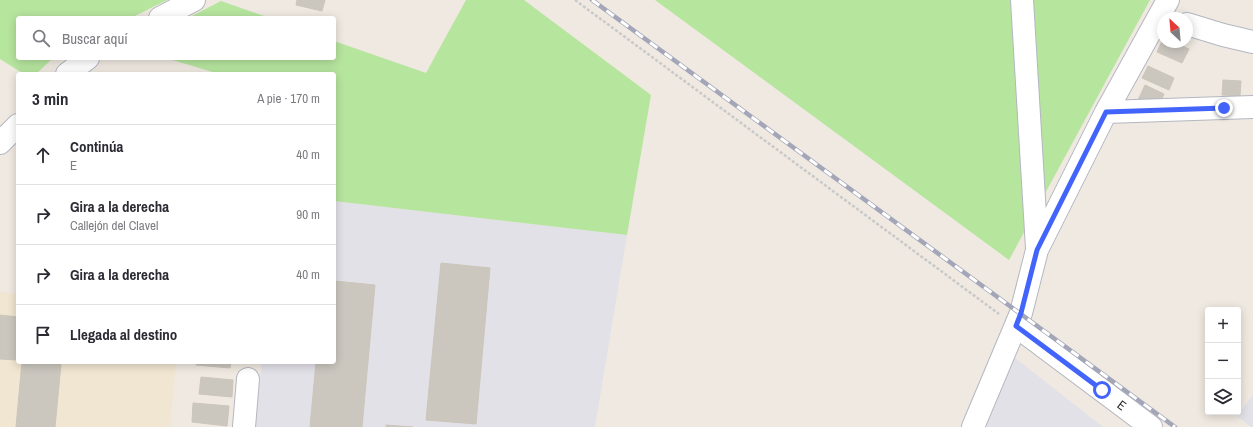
<!DOCTYPE html>
<html lang="es">
<meta charset="utf-8">
<style>
:root{--surface:#fff;--page:#f2f2f3;--text:#2b2b33;--muted:#7c7c81;--line:#e1e1e2}
body{margin:0;font-family:"Archivo Narrow",sans-serif;background:var(--page);color:var(--text)}
.controls{position:absolute;right:12px;bottom:12px;display:grid;overflow:hidden;border-radius:4px;box-shadow:0 2px 10px #0003}
.controls button{width:36px;height:36px;display:grid;place-items:center;padding:0;border:0;border-bottom:1px solid var(--line);background:var(--surface);color:var(--text);font:20px sans-serif}
.compass{position:absolute;left:1157px;top:12px;width:36px;height:36px;border-radius:50%;background:var(--surface);box-shadow:0 2px 10px #0003;rotate:334deg}
.stop{position:absolute;width:12px;height:12px;margin:-9px;border:3px solid #4264fb;border-radius:50%;background:#fff}
.stop.end{background:#4264fb;border-color:#fff;box-shadow:0 1px 4px #0008}
.list{margin:0;padding:0;list-style:none}
h2{display:flex;justify-content:space-between;align-items:center;height:52px;margin:0;padding:0 16px;font-size:17px}
h2 small{font-size:13px;font-weight:400;color:var(--muted)}
.list li{display:grid;grid-template-columns:26px 1fr auto;gap:12px;align-items:center;box-sizing:border-box;height:60px;padding:0 16px;border-top:1px solid var(--line)}
.list b{display:block;font-size:15px;white-space:nowrap}
.list p{margin:0;font-size:13px;white-space:nowrap;color:var(--muted)}
.list em{font-size:13px;font-style:normal;color:var(--muted)}
.icon{flex:none;width:22px;height:22px;fill:none;stroke:currentColor;stroke-width:2;stroke-linecap:round;stroke-linejoin:round}
.map{position:relative;flex:none;width:1253px;height:427px;overflow:hidden}
.search{position:absolute;background:var(--surface);box-shadow:0 2px 10px #0003;left:16px;top:16px;width:320px;height:44px;display:flex;align-items:center;gap:10px;box-sizing:border-box;padding:0 14px;border-radius:4px;color:var(--muted);font-size:15px}
.panel{position:absolute;background:var(--surface);box-shadow:0 2px 10px #0003;left:16px;top:72px;width:320px;height:292px;border-radius:4px}
.map>svg:first-child{display:block}
.industrial{fill:#e3e1e8}
.education{fill:#f0e6d1}
.green{fill:#b6e59e}
.building{fill:#cbc7bf;stroke:#cbc5ba}
.lines{fill:none;stroke-linecap:round;stroke-linejoin:round}
.minor-casing{stroke:#b4b7c1;stroke-width:24}
.path{stroke:#c9c9c9;stroke-width:2.5;stroke-dasharray:3 2;stroke-linecap:butt}
.minor{stroke:#fff;stroke-width:22}
.rail-casing{stroke:#a3a6b8;stroke-width:4.5}
.rail{stroke:#fff;stroke-width:3;stroke-dasharray:9;stroke-linecap:butt}
.route{stroke:#4264fb;stroke-width:5}
.labels{text-anchor:middle;stroke-width:3;stroke-linejoin:round;paint-order:stroke}
.street-label{font-size:13px;fill:#2e2e2e;stroke:#fff}
</style>
<div class="map">
<svg width="1253" height="427" viewBox="0 0 1253 427">
<rect width="100%" height="100%" fill="#efe9e1"/>
<path class="industrial" d="M334,201l293,34 -32,192h-341l8,-65h72z
M1005,350l98,77h-129z
M1253,395v32h-2l-14,-11z"/>
<path class="education" d="M0,292l18,2v68h158l-6,65h-170z"/>
<path class="green" d="M0,0h167l-36,18h-113v40h35l-17,16h-12l-24,-15z
M466,0h58l127,95 -24,140 -293,-34v-127h-115l-53,-16h168v-17l92,32z
M655,0h495l-141,260z
M221,1l49,17h-82z"/>
<path class="building" d="M297,0h28l-3,11 -26,-6z
M1163,39v3h10l16,7 -7,14 -25,-11z
M1148,66l26,12 -5,12 -27,-12z
M1223,80l18,1 -1,15 -18,-1z
M1145,85l19,9 -7,15 -19,-9z
M441,263l49,5 -14,156 -50,-4z
M334,281l41,4 -13,142h-52l6,-65h18z
M0,315l18,2v43l-18,-1z
M22,362l39,2 -6,63h-39z
M197,362h34l-1,6 -34,-3z
M201,377l32,3 -1,17 -33,-3z
M193,403l36,3 -2,20 -35,-4z
M386,425l27,2h-27z"/>
<g class="lines">
<g class="minor-casing">
<path id="minor" d="M1022,0l15,248
M160,18l34,-18
M1187,24l36,11 30,7
M67,74l21,-16
M1106,112l147,-5
M0,143l18,-18
M1016,326l135,101
M244,427l4,-48
M973,427l48,-114 16,-63 69,-138 62,-112"/>
</g>
<path class="path" d="M575,0l424,314"/>
<use href="#minor" class="minor"/>
<g class="rail-casing">
<path id="rail" d="M592,0l583,427"/>
</g>
<use href="#rail" class="rail"/>
</g>
<g class="lines">
<path class="route" d="M1102,390l-86,-64 5,-13 16,-63 69,-138 118,-4"/>
</g>
<g class="labels">
<g class="street-label">
<text transform="translate(1122 405) rotate(37)" y="5">E</text>
</g>
</g>
</svg>
<div class="controls">
<button>+</button>
<button>−</button>
<button><svg class="icon" aria-label="layers" viewBox="0 0 24 24"><path d="M12 4l9 5-9 5-9-5zM3 14l9 5 9-5"/></svg></button>
</div>
<svg class="compass" viewBox="-18 -18 36 36"><path d="M0-13l5 13h-10z" fill="#e53935"/><path d="M0 13l5-13h-10z" fill="#7c7c81"/></svg>
<div class="stop" style="left:1102px;top:390px"></div>
<div class="stop end" style="left:1224px;top:108px"></div>
<div class="search"><svg class="icon" aria-label="search" viewBox="0 0 24 24"><circle cx="10" cy="10" r="6"/><path d="M15 15l6 6"/></svg>Buscar aquí</div>
<section class="panel">
<h2>3 min<small>A pie · 170 m</small></h2>
<ul class="list">
<li><svg class="icon" aria-label="ahead" viewBox="0 0 24 24"><path d="M12 20V5M6 11l6-6 6 6"/></svg><div><b>Continúa</b><p>E</p></div><em>40 m</em></li>
<li><svg class="icon" aria-label="right" viewBox="0 0 24 24"><path d="M7 20v-9h11M14 6l5 5-5 5"/></svg><div><b>Gira a la derecha</b><p>Callejón del Clavel</p></div><em>90 m</em></li>
<li><svg class="icon" aria-label="right" viewBox="0 0 24 24"><path d="M7 20v-9h11M14 6l5 5-5 5"/></svg><div><b>Gira a la derecha</b></div><em>40 m</em></li>
<li><svg class="icon" aria-label="arrive" viewBox="0 0 24 24"><path d="M6 21V4h12l-3 4 3 4H6"/></svg><div><b>Llegada al destino</b></div></li>
</ul>
</section>
</div>
